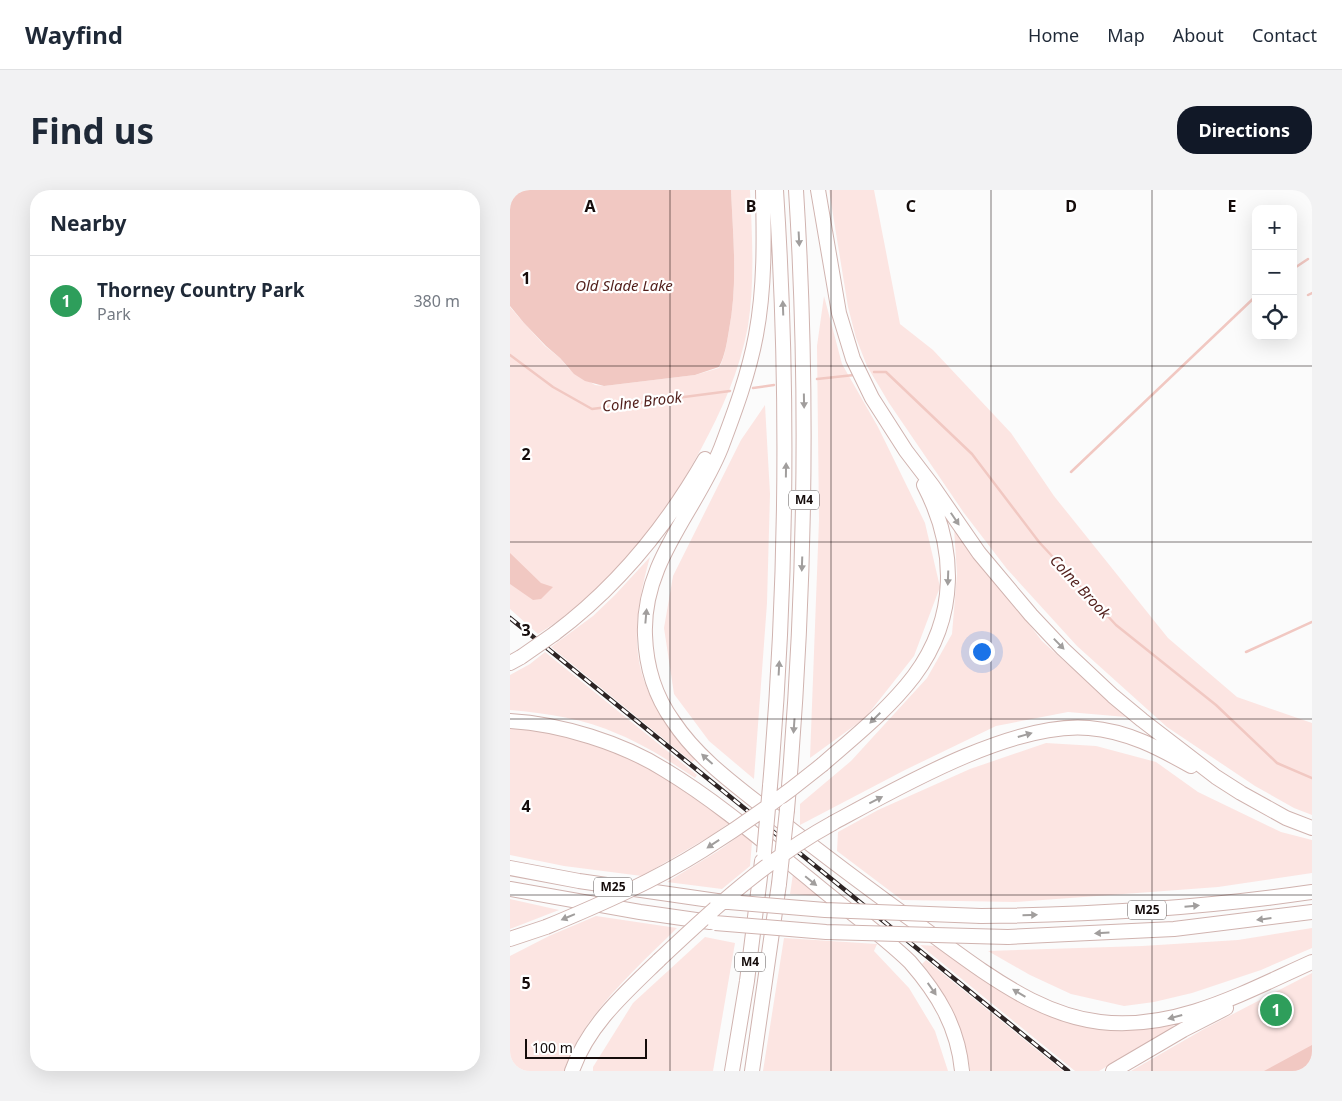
<!DOCTYPE html>
<meta charset="utf-8">
<style>
:root{--surface:#fff;--page:#f2f2f3;--text:#1f2937;--muted:#747a83;--line:#e0e1e3;--accent:#111827}
body{margin:0;font-family:"Noto Sans",sans-serif;background:var(--page);color:var(--text)}
.controls{position:absolute;right:15px;top:15px;display:grid;overflow:hidden;border-radius:10px;box-shadow:0 5px 20px #0002}
.controls button{width:45px;height:45px;display:grid;place-items:center;padding:0;border:0;border-bottom:1px solid var(--line);background:var(--surface);color:var(--text);font:25px sans-serif}
.scale{position:absolute;left:15px;bottom:12px;width:122px;box-sizing:border-box;padding-left:5px;border:2px solid #150c0b;border-top:0;font-size:14px;line-height:18px;white-space:nowrap;color:#150c0b;-webkit-text-stroke:4px #fff;paint-order:stroke}
.you{position:absolute;left:471px;top:461px;width:18px;height:18px;margin:-12px;border:4px solid #fff;border-radius:50%;background:#1a73e8;box-shadow:0 0 0 8px #1a73e833}
.badge{display:grid;place-items:center;width:32px;height:32px;border-radius:50%;background:var(--accent);color:#fff;font-size:16px;font-weight:700}
.pin{position:absolute;translate:-50% -50%;border:2px solid #fff;box-shadow:0 1px 5px #0006}
.list{margin:0;padding:0;list-style:none}
h2{display:flex;justify-content:space-between;align-items:center;height:65px;margin:0;padding:0 20px;font-size:21px}
h2 small{font-size:16px;font-weight:400;color:var(--muted)}
.list li{display:grid;grid-template-columns:32px 1fr auto;gap:15px;align-items:center;box-sizing:border-box;height:90px;padding:0 20px;border-top:1px solid var(--line)}
.list b{display:block;font-size:19px;white-space:nowrap}
.list p{margin:0;font-size:16px;white-space:nowrap;color:var(--muted)}
.list em{font-size:16px;font-style:normal;color:var(--muted)}
.icon{flex:none;width:28px;height:28px;fill:none;stroke:currentColor;stroke-width:2;stroke-linecap:round;stroke-linejoin:round}
.map{position:relative;flex:none;width:802px;height:881px;overflow:hidden;border-radius:20px}
header{display:flex;align-items:center;gap:30px;box-sizing:border-box;height:70px;padding:0 25px;background:var(--surface);border-bottom:1px solid var(--line)}
header strong{font-size:24px}
nav{display:flex;gap:28px;margin-inline-start:auto;font-size:18px}
.intro{display:flex;align-items:center;justify-content:space-between;box-sizing:border-box;height:120px;padding:0 30px}
h1{margin:0;font-size:35px}
.button{padding:12px 22px;border-radius:20px;background:var(--accent);color:#fff;font-size:18px;font-weight:700}
main{display:flex;gap:30px;padding:0 30px}
aside{flex:1;background:var(--surface);border-radius:20px;box-shadow:0 5px 20px #0002}
.map>svg:first-child{display:block}
.green{fill:#fce5e2}
.water{fill:#f1c8c2}
.lines{fill:none;stroke-linecap:round;stroke-linejoin:round}
.stream{stroke:#f1c8c2;stroke-width:2.5}
.highway-casing{stroke:#d0b3af;stroke-width:16}
.highway{stroke:#fff;stroke-width:14}
.rail-casing{stroke:#2d2424;stroke-width:4.5}
.rail{stroke:#fff;stroke-width:2.5;stroke-dasharray:8;stroke-linecap:butt}
.highway-bridge-casing{stroke:#d0b3af;stroke-width:16;stroke-linecap:butt}
.highway-bridge{stroke:#fff;stroke-width:14}
.oneway{fill:#a19e9d}
.grid{fill:none;stroke:#150c0b;stroke-width:1;stroke-opacity:0.55}
.labels{text-anchor:middle;stroke-width:4.5;stroke-linejoin:round;paint-order:stroke}
.shield{fill:#fff;stroke:#5b5554;stroke-width:1}
.shield-label{font-size:12px;font-weight:bold;fill:#150c0b}
.water-label{font-size:15px;font-style:italic;fill:#511e1a;stroke:#fff}
.grid-label{font-size:16px;text-anchor:middle;font-weight:bold;fill:#150c0b;stroke:#fff;stroke-width:4.5;stroke-linejoin:round;paint-order:stroke}
</style>
<header>
<strong>Wayfind</strong>
<nav><a>Home</a><a>Map</a><a>About</a><a>Contact</a></nav>
</header>
<div class="intro"><h1>Find us</h1><a class="button">Directions</a></div>
<main>
<aside>
<h2>Nearby<small></small></h2>
<ul class="list">
<li><span class="badge" style="background:#2e9e5b">1</span><div><b>Thorney Country Park</b><p>Park</p></div><em>380 m</em></li>
</ul>
</aside>
<div class="map">
<svg width="802" height="881" viewBox="0 0 802 881">
<rect width="100%" height="100%" fill="#fbfbfb"/>
<path class="green" d="M221,0h19c2,45 5,91 -2,136 -8,44 -26,84 -47,123 -39,73 -91,141 -163,185l-28,-25v-302l14,16 21,23 15,12 9,11 26,16 9,1 91,-11 24,-7c6,-11 8,-26 10,-38 9,-46 4,-93 2,-140z
M319,0h45l26,134 33,26 78,83 43,63 114,142 69,59 75,26v92l-18,-7 -39,-22 -88,-59 -90,-81 -70,-77 -43,-56 -75,-110 -22,-37 -11,-28 -8,-31z
M314,106l18,68 36,63 47,96 15,64 -26,69 -49,62 -55,40 9,-238 -2,-174z
M255,215l5,89 -3,109 -13,176 -45,-38 -35,-47 -10,-66 9,-52 68,-136z
M444,338l88,113 84,76 -58,-5 -72,14 -91,44 -105,55v-21l51,-43 76,-83 25,-44 5,-60z
M140,367c-25,89 -17,134 46,202l-4,3 -141,-115 42,-31 22,-21z
M35,462l152,123 -2,3c-24,-16 -50,-33 -77,-44 -33,-15 -72,-21 -108,-24v-35l20,-11z
M0,536c29,5 58,10 87,19 48,16 91,48 132,78l-17,12 -70,41 -78,-10 -54,-11z
M536,553l50,3 60,16 42,30 83,40 31,8v33l-94,14 -203,15 -113,-2 -65,-49 1,-19 40,-22 92,-41z
M232,644l10,8 -2,24 -28,23 -55,-7 51,-31z
M283,684l27,22 -30,-2z
M0,709l49,11 -49,19z
M86,726l81,12c-40,40 -96,88 -113,143h-54v-115l39,-20z
M802,738v20l-51,22 -69,23 -38,9 -30,4 -53,-12 -41,-19 -42,-24 154,-5 96,-6z
M195,747l30,6 -22,128h-120v-4l40,-64z
M274,748l93,6 -3,7 35,37 26,43 13,40h-185z
M410,755l17,1 80,54 39,19 24,7 30,4h29l35,-5 -5,6 -70,40h-24z
M416,770l137,111h-93c-5,-42 -22,-75 -48,-107z
M802,783v98h-181l73,-42z"/>
<path class="water" d="M0,0h221c2,47 7,94 -2,140 -2,12 -4,26 -10,37l-24,8 -91,11 -19,-5 -11,-7 -14,-16 -14,-12 -22,-23 -14,-17z
M0,363l31,30 12,4 -12,12 -8,1 -23,-16z
M802,855v26h-48z"/>
<g class="lines">
<path class="stream" d="M783,79l15,-10
M798,105l4,-2
M0,165l43,32 39,22 138,-18
M364,182h12l86,82 67,88 77,83 100,80 61,58 35,15
M307,189l37,-4
M243,198l21,-3
M561,282l185,-176
M736,462l66,-30"/>
<g class="highway-casing">
<path id="highway" d="M253,0c1,48 2,97 -7,145 -7,38 -21,76 -35,113 -25,63 -79,114 -76,187 1,30 10,61 28,86 23,35 58,61 90,86 47,38 94,73 142,108 41,29 81,62 126,85 22,11 44,19 69,22 76,9 145,-30 212,-60
M308,0l21,123 14,46 19,39 34,53 26,34 47,68 52,62 32,34 50,47 29,24 74,57 25,16 45,25 26,10
M44,444c63,-47 112,-107 151,-175
M0,473l11,-6
M0,531c51,3 112,22 155,49 53,32 100,73 148,112 32,27 67,51 97,80 28,32 48,65 52,109
M313,574c32,-28 65,-54 91,-88 44,-59 43,-128 10,-191
M260,596c17,-199 19,-397 6,-596
M277,620c18,-207 22,-413 9,-620
M323,633c66,-36 181,-102 256,-95 38,3 70,20 102,38
M0,678l69,13 138,20
M0,699l130,23 70,10
M471,726c111,-1 221,-8 331,-24
M498,747l166,-8 138,-17
M0,749l36,-12
M62,881c16,-46 53,-78 87,-111
M222,881l15,-90 15,-120
M242,881l27,-187
M603,881l70,-41 43,-22"/>
</g>
<use href="#highway" class="highway"/>
<g class="rail-casing">
<path id="rail" d="M0,428l558,453"/>
</g>
<use href="#rail" class="rail"/>
<g class="highway-bridge-casing">
<path id="highway-bridge" d="M11,467l33,-23
M254,663l6,-67
M269,694l8,-74
M207,711l108,9 156,6
M205,733l111,9 182,5
M36,737c53,-22 108,-46 157,-77 42,-26 82,-55 120,-86
M149,770c54,-51 108,-101 174,-137"/>
</g>
<use href="#highway-bridge" class="highway-bridge"/>
</g>
<defs><path id="oneway-solid" d="M-6-.8H1V-3.2L6.5 0L1 3.2V.8H-6Z" transform="scale(1.25)"/></defs>
<g class="oneway">
<use href="#oneway-solid" transform="translate(289 49) rotate(87)"/>
<use href="#oneway-solid" transform="translate(273 118) rotate(-92)"/>
<use href="#oneway-solid" transform="translate(294 211) rotate(89)"/>
<use href="#oneway-solid" transform="translate(276 280) rotate(-89)"/>
<use href="#oneway-solid" transform="translate(445 329) rotate(56)"/>
<use href="#oneway-solid" transform="translate(292 374) rotate(92)"/>
<use href="#oneway-solid" transform="translate(438 388) rotate(92)"/>
<use href="#oneway-solid" transform="translate(136 426) rotate(-85)"/>
<use href="#oneway-solid" transform="translate(549 454) rotate(46)"/>
<use href="#oneway-solid" transform="translate(269 478) rotate(-87)"/>
<use href="#oneway-solid" transform="translate(365 528) rotate(135)"/>
<use href="#oneway-solid" transform="translate(284 536) rotate(94)"/>
<use href="#oneway-solid" transform="translate(515 545) rotate(-16)"/>
<use href="#oneway-solid" transform="translate(197 569) rotate(-138)"/>
<use href="#oneway-solid" transform="translate(366 610) rotate(-27)"/>
<use href="#oneway-solid" transform="translate(203 654) rotate(146)"/>
<use href="#oneway-solid" transform="translate(301 691) rotate(39)"/>
<use href="#oneway-solid" transform="translate(682 716) rotate(-5)"/>
<use href="#oneway-solid" transform="translate(520 725) rotate(-1)"/>
<use href="#oneway-solid" transform="translate(58 727) rotate(157)"/>
<use href="#oneway-solid" transform="translate(754 729) rotate(173)"/>
<use href="#oneway-solid" transform="translate(592 743) rotate(177)"/>
<use href="#oneway-solid" transform="translate(422 799) rotate(55)"/>
<use href="#oneway-solid" transform="translate(509 803) rotate(-149)"/>
<use href="#oneway-solid" transform="translate(665 827) rotate(165)"/>
</g>
<path class="grid" d="M160,0v881M321,0v881M481,0v881M642,0v881M0,176h802M0,352h802M0,529h802M0,705h802"/>
<g class="labels">
<g class="shield">
<rect x="279" y="300.5" width="30" height="19" rx="4"/>
<rect x="84" y="687.5" width="38" height="19" rx="4"/>
<rect x="618" y="710.5" width="38" height="19" rx="4"/>
<rect x="225" y="762.5" width="30" height="19" rx="4"/>
</g>
<g class="shield-label">
<text x="294" y="314">M4</text>
<text x="103" y="701">M25</text>
<text x="637" y="724">M25</text>
<text x="240" y="776">M4</text>
</g>
<g class="water-label">
<text x="114" y="101">Old Slade Lake</text>
<text transform="translate(132 212) rotate(-7)" y="5">Colne Brook</text>
<text transform="translate(570 397) rotate(47)" y="5">Colne Brook</text>
</g>
</g>
<g class="grid-label">
<text x="80" y="22">A</text>
<text x="241" y="22">B</text>
<text x="401" y="22">C</text>
<text x="561" y="22">D</text>
<text x="722" y="22">E</text>
<text x="16" y="94">1</text>
<text x="16" y="270">2</text>
<text x="16" y="446">3</text>
<text x="16" y="622">4</text>
<text x="16" y="799">5</text>
</g>
</svg>
<div class="controls">
<button>+</button>
<button>−</button>
<button><svg class="icon" aria-label="locate" viewBox="0 0 24 24"><circle cx="12" cy="12" r="6"/><path d="M12 2v4M12 18v4M2 12h4M18 12h4"/></svg></button>
</div>
<div class="scale">100 m</div>
<div class="you"></div>
<div class="pin badge" style="left:766px;top:820px;background:#2e9e5b">1</div>
</div>
</main>
